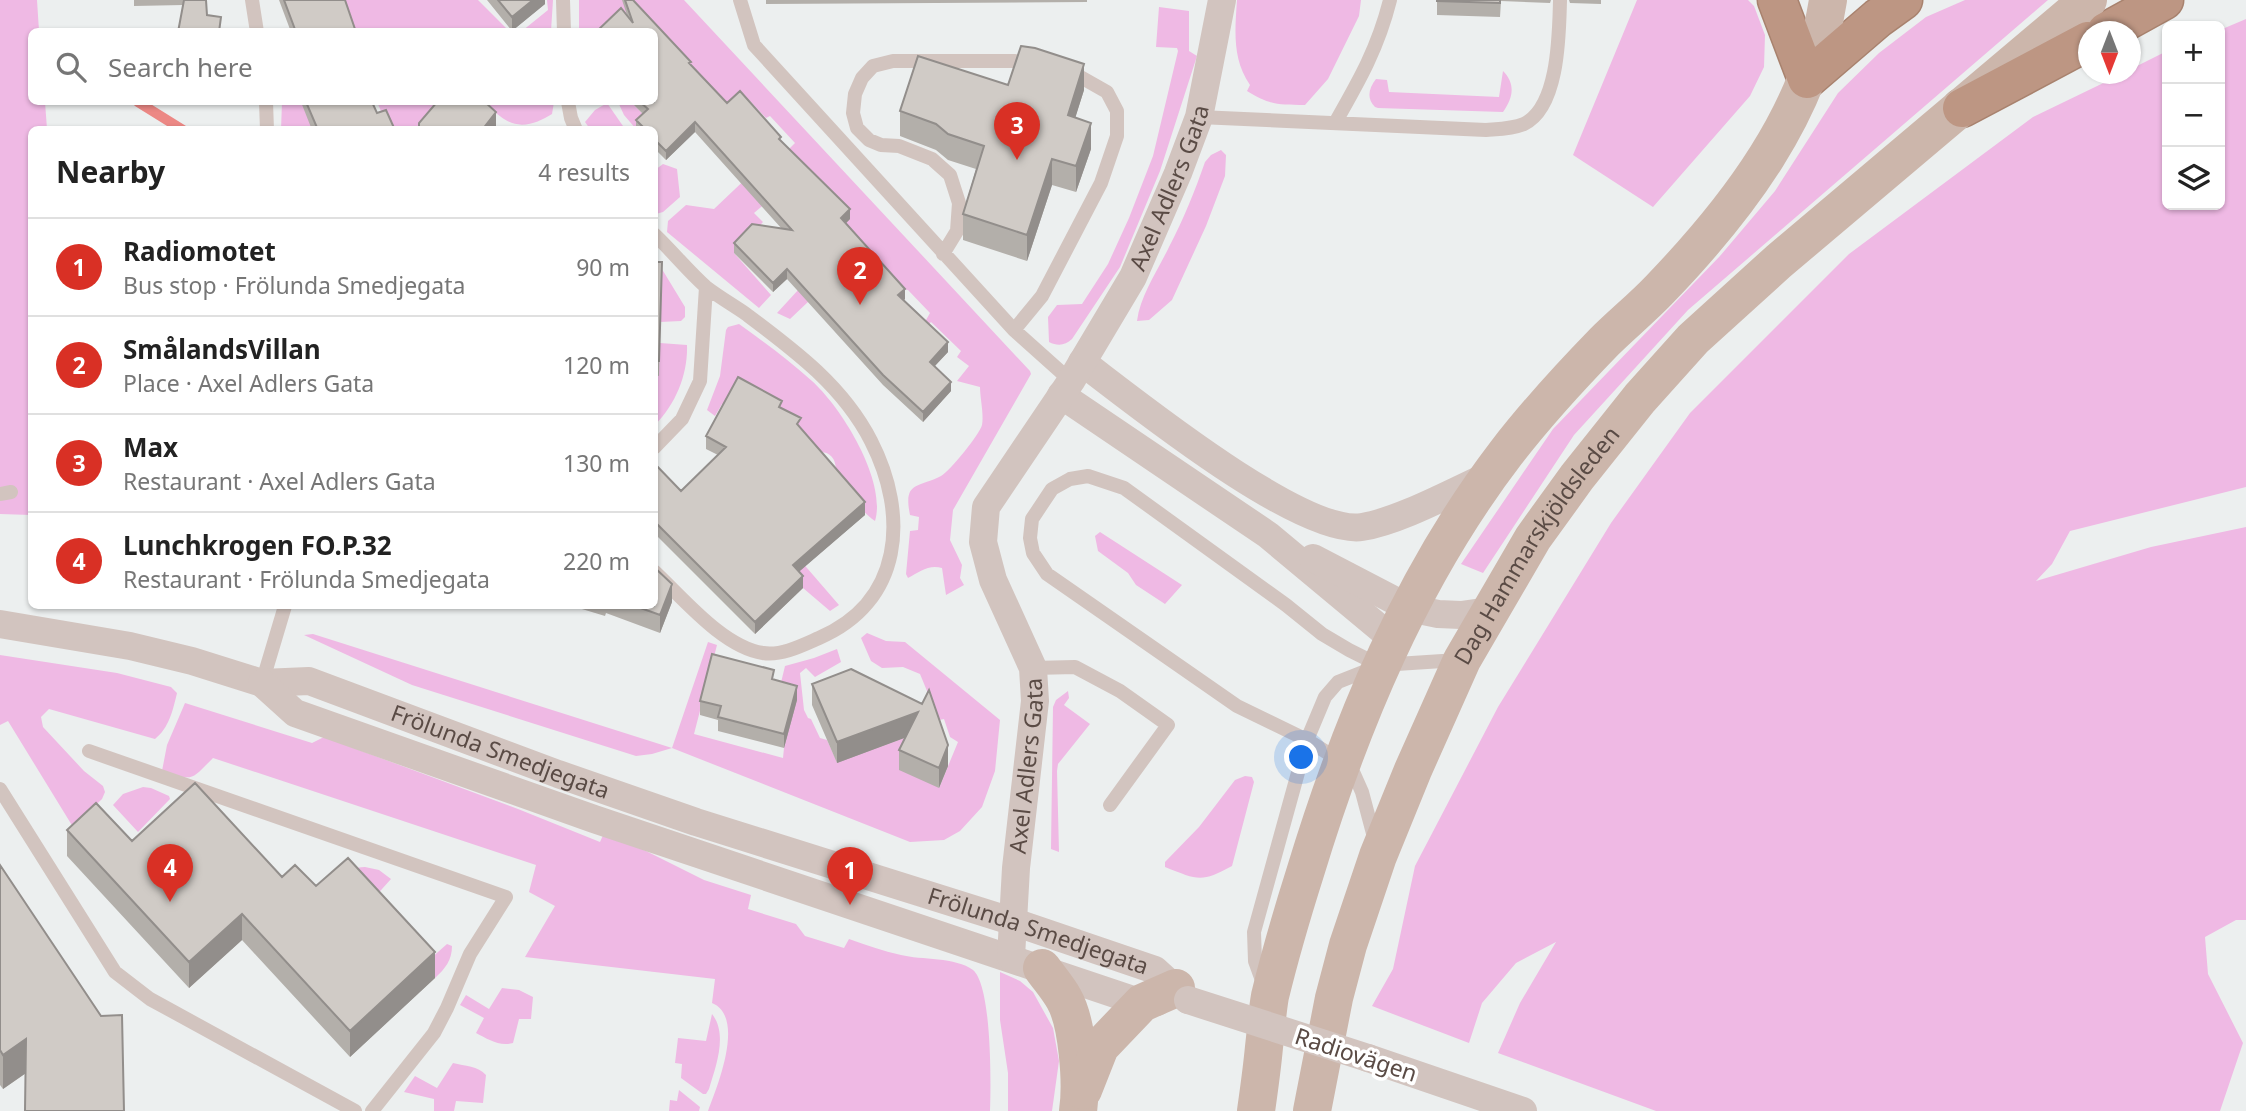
<!DOCTYPE html>
<meta charset="utf-8">
<style>
:root{--surface:#fff;--page:#f6f6f6;--text:#222;--muted:#767676;--line:#e0e0e0;--accent:#d93025}
body{margin:0;font-family:"Noto Sans",sans-serif;background:var(--page);color:var(--text)}
.controls{position:absolute;right:21px;top:21px;display:grid;overflow:hidden;border-radius:10px;box-shadow:0 2px 5px #0004}
.controls button{width:63px;height:63px;display:grid;place-items:center;padding:0;border:0;border-bottom:2px solid var(--line);background:var(--surface);color:var(--text);font:35px sans-serif}
.compass{position:absolute;left:2078px;top:21px;width:63px;height:63px;border-radius:50%;background:var(--surface);box-shadow:0 2px 5px #0004;rotate:180deg}
.you{position:absolute;left:1302px;top:758px;width:24px;height:24px;margin:-18px;border:5px solid #fff;border-radius:50%;background:#1a73e8;box-shadow:0 0 0 10px #1a73e833}
.badge{display:grid;place-items:center;width:46px;height:46px;border-radius:50%;background:var(--accent);color:#fff;font-size:23px;font-weight:700}
.pin{position:absolute;translate:-50% -58px;filter:drop-shadow(0 2px 4px #0008)}
.pin::after{content:'';position:absolute;top:37px;width:24px;height:21px;background:inherit;clip-path:polygon(0 0,100% 0,50% 100%)}
.list{margin:0;padding:0;list-style:none}
h2{display:flex;justify-content:space-between;align-items:center;height:91px;margin:0;padding:0 28px;font-size:30px}
h2 small{font-size:23px;font-weight:400;color:var(--muted)}
.list li{display:grid;grid-template-columns:46px 1fr auto;gap:21px;align-items:center;box-sizing:border-box;height:98px;padding:0 28px;border-top:2px solid var(--line)}
.list b{display:block;font-size:26px;white-space:nowrap}
.list p{margin:0;font-size:23px;white-space:nowrap;color:var(--muted)}
.list em{font-size:23px;font-style:normal;color:var(--muted)}
.icon{flex:none;width:38px;height:38px;fill:none;stroke:currentColor;stroke-width:2;stroke-linecap:round;stroke-linejoin:round}
.map{position:relative;flex:none;width:2246px;height:1111px;overflow:hidden}
.search{position:absolute;background:var(--surface);box-shadow:0 2px 5px #0004;left:28px;top:28px;width:630px;height:77px;display:flex;align-items:center;gap:18px;box-sizing:border-box;padding:0 24px;border-radius:10px;color:var(--muted);font-size:26px}
.panel{position:absolute;background:var(--surface);box-shadow:0 2px 5px #0004;left:28px;top:126px;width:630px;height:483px;border-radius:10px}
.map>svg:first-child{display:block}
.green{fill:#efb9e4}
.lines{fill:none;stroke-linecap:round;stroke-linejoin:round}
.stream{stroke:#ec8885;stroke-width:10}
.highway-casing{stroke:#a8826e;stroke-width:41}
.lane{stroke:#d2c4bf;stroke-width:14}
.street{stroke:#d2c4bf;stroke-width:28}
.primary{stroke:#ccb6ab;stroke-width:38}
.highway{stroke:#bd9683;stroke-width:38}
.street-bridge{stroke:#d2c4bf;stroke-width:28}
.wall{fill:#b3afaa}
.shaded-wall{fill:#928e8b}
.building{fill:#d0cbc6;stroke:#928e8b;stroke-width:2}
.labels{text-anchor:middle;stroke-width:7;stroke-linejoin:round;paint-order:stroke}
.street-label{font-size:23px;fill:#5a4b45;stroke:#fff}
</style>
<div class="map">
<svg width="2246" height="1111" viewBox="0 0 2246 1111">
<rect width="100%" height="100%" fill="#ecefef"/>
<path class="green" d="M0,0h37l2,31 -7,1v70h13l2,27 -15,1 -1,385 -31,-1z
M339,0h139l31,31h-158z
M547,0h6l-2,31h-29l26,-21z
M579,0h105l346,371 1,3 -78,136 -3,30 12,25 -2,13 4,7 -18,10 -4,-27c-13,-4 -23,4 -34,10l-2,-4 4,-43 8,-1 1,-13 -9,-2c-7,-34 8,-27 31,-39 9,-5 39,-42 41,-51 2,-11 -2,-27 -2,-38l-23,-6 12,-15 -12,-9 4,-6 -30,-29 -7,7 -2,-2 8,-14 -22,-23 -13,-2 -86,13 -19,18 -13,-6 44,-48 -48,-68 -19,16 9,9 -29,31 37,42 -12,13 -92,-76 1,-11 18,-16 28,4 59,-56 6,6 16,-16 -25,-27 -4,2 -17,-18 -6,5 -107,24 -12,-14 -6,-13h13l13,13 46,-43 -58,-63 -25,22h-28z
M1237,0h124l-2,16 -31,63 -23,26c-27,0 -35,0 -58,-14l3,-6c-18,-26 -15,-55 -13,-85z
M1637,0h111l6,6 11,29 -1,32 -14,29 -97,111 -80,-52z
M1965,0h83l-360,310 -114,125 -91,138 -22,-9 92,-135 167,-173 55,-65 63,-98 41,-40 47,-36z
M1159,7l30,4v40l8,5 -37,115 -40,96 -48,72c-7,7 -15,7 -23,3l-1,-25 9,-12 25,-1 26,-40 21,-46 24,-62 25,-105 -1,-3 -21,-1z
M2246,19v468l-176,44 -18,33 -16,17 115,-34 95,-20v393h-10l-31,17 3,37 35,69 -23,68h-564l-158,-58 22,-50 36,-61 -40,21 -34,40 -13,40 -97,-37 21,-37 22,-103 83,-159 113,-184 79,-110 159,-159 184,-137 89,-43h8l1,-5 36,-18v154h53v-175z
M1503,71c13,13 10,27 0,41l-125,-4 -3,-1c-9,-9 -6,-19 1,-28l11,1 2,12 110,5z
M282,102h22l8,27 -31,1z
M377,102h74l-23,28 -39,-1z
M476,102h78l-2,12c-14,9 -32,16 -48,5 -12,-8 -13,-14 -28,-17z
M607,103l16,23 -3,3h-30l-5,-7 10,-12z
M1221,150l5,5 -1,21 -19,50 -34,74 -23,20 -12,1c3,-25 21,-51 32,-74 14,-27 26,-56 36,-85l6,-7z
M663,164l14,5 3,28 -17,15 -7,2 -1,-44z
M654,256l31,51v10l-4,4 -21,1 -5,-46z
M739,324c25,18 50,36 73,57 30,27 75,100 63,140 -12,-7 -33,-36 -38,-49 -2,-6 -1,-11 -6,-16 -5,-5 -10,-4 -16,-3l-53,63 77,89 -9,6 -27,-23 -80,-129 6,-52 -7,-3 -7,12 -8,-6 13,-34 6,-46 2,-3z
M660,343l27,2c1,29 -11,59 -32,80v-50h4z
M1100,532l82,53 -17,19 -29,-19 -8,-12 -30,-22 -3,-15z
M867,633l19,8 19,1 95,78 -5,51 -13,36 -22,24 -16,9 -34,2 -238,-94 -20,6 -16,2 -224,-71 -108,-50 9,-1 359,114 36,-106 9,3 -23,89 89,24 1,-10 -6,-53 7,-29 29,-8 23,-9 4,13 -26,15 -9,-9 -6,5 4,37 4,8 3,1 9,19 7,2 10,22 70,-25 32,51 19,-46 -8,-5 -6,-18 -5,1 -19,-46 -17,-7 -21,1 -11,-7 -10,-23z
M0,655l117,18 54,14 6,6c-4,17 -8,35 -22,46l-106,-30 -8,8 2,10 41,44 19,15 2,6 -3,7 -29,28 -65,-106 -8,4z
M1068,691l1,7 -5,7 26,19 -32,40 -1,7 2,81 -8,-3 2,-142 3,-7z
M185,703l127,40 12,-6 194,72 82,33 4,-9 36,15 64,32 47,15 -3,14 48,15 9,12 39,12 5,-9c17,6 34,12 52,16 20,5 55,2 72,15 19,16 18,114 17,141h-282c9,-24 38,-94 4,-108l3,-24 -190,-22 30,-51 -26,-14 7,-27 -323,-107c-23,23 -19,23 -51,13l5,-26z
M1245,776l7,1 2,5 -22,84c-31,17 -34,14 -67,1v-5l34,-35 36,-47z
M143,787l8,1 18,8 1,3 -32,33 -25,-27 10,-11z
M365,867l14,3 12,9 -18,20 56,61 18,-16 5,2c0,14 -7,23 -17,32l-87,-94 -21,18 -7,-6c11,-14 25,-29 45,-29z
M1000,972l20,9 13,11 20,36 6,33 -7,50h-44v-38l-8,-53z
M502,988l17,2 14,7 -2,22h-12l-6,24c-14,4 -25,-4 -37,-10l8,-15 -24,-13 6,-10 23,14z
M712,1014c16,20 4,52 -3,75l-3,5h-3l-22,-16 1,-14 -7,-1 3,-25 28,3z
M453,1063c12,3 25,3 33,12l-3,28 -27,-2 -2,10h-20v-12l-30,-7 11,-16 22,12z
M679,1090l21,17 -1,4h-30l1,-11 7,1z"/>
<g class="lines">
<path class="stream" d="M138,102l45,28"/>
<g class="highway-casing">
<path id="highway" d="M1777,0l30,79 71,-61 25,-18
M2106,32l58,-32
M1962,108l126,-67"/>
</g>
<path class="lane" d="M252,0l5,32
M563,0l1,32
M740,0l14,45 260,285 57,51
M266,102l1,28
M568,102l3,16 5,12
M1199,117l287,13c13,-1 26,-1 38,-6 35,-17 35,-90 36,-123
M1335,123c24,-42 43,-75 55,-123
M654,234c18,17 34,37 52,53 13,10 27,18 40,27 48,36 97,72 125,127 38,74 32,161 -52,197 -16,7 -37,18 -56,15 -40,-6 -80,-55 -109,-82
M943,254l14,-23 2,-28 -9,-28 -18,-16 -33,-13 -18,-1 -12,-5 -12,-12 -4,-15 2,-19 7,-16 11,-12 20,-5h121l19,3
M1014,330l28,-34 59,-113 16,-47v-25l-10,-19 -30,-17 -11,-3
M654,448l28,-29 18,-38 6,-94
M0,494l11,-2
M1033,668l42,-1 45,24 48,34 -58,80
M262,683l23,-77
M89,751l417,146 -36,57 -23,54 -13,25 -62,78
M0,789l115,183 35,27 205,112
M1375,841l-13,-49 -8,-18 -12,-12 -35,-22 -70,-34 -190,-132 -14,-21 -3,-15 2,-19 20,-30 18,-10 18,-3 36,12 162,117 36,29 27,16 30,15
M1263,983l-8,-22 -1,-29 53,-192 18,-43 13,-15 43,-17 77,-5"/>
<g class="street">
<path d="M1082,362c53,40 219,174 280,165 38,-6 92,-36 128,-52"/>
<path d="M1061,395l207,140 126,105"/>
<path d="M1313,558l96,50 29,6 23,1 28,-4"/>
<path id="s1" d="M0,624l130,22 62,15 70,22 47,-2 249,93 138,48 318,100 141,48 33,30"/>
<path d="M262,683l33,30 299,106 548,184 15,-1"/>
<path id="s2" d="M1011,957l5,-89 19,-167 -2,-33 -40,-88 -10,-38 3,-35 85,-126 62,-104 45,-104 21,-56 23,-117"/>
<path d="M1368,1058l155,53"/>
</g>
<g class="primary">
<path d="M1042,968c7,10 16,20 22,31 14,24 18,85 14,112"/>
<path d="M1083,1090l17,-43 42,-44 34,-15"/>
<path d="M1256,1111c3,-21 6,-42 8,-64 2,-16 3,-34 6,-51 10,-41 22,-82 35,-123 45,-148 106,-296 201,-420 30,-39 64,-76 98,-111 18,-18 38,-34 56,-53 77,-80 151,-176 168,-289"/>
<path id="s3" d="M1312,1111l22,-113 14,-53 30,-89 35,-86 49,-110 71,-122 44,-61 63,-79 53,-59 86,-78 309,-261"/>
</g>
<use href="#highway" class="highway"/>
<path class="street-bridge" d="M1188,1000l180,58"/>
</g>
<path class="wall" d="M134,0h72l1,15 14,16 -38,-26 -49,1z
M279,0h66l11,32h-65z
M487,0h58v4l-33,27z
M622,0h11l58,65 36,38 54,38 69,78 -5,5 60,75 -1,1 44,52 -13,14 16,25 -28,31 -40,-37 -96,-106 -14,13 -39,-39v-10l48,-14 -87,-97 -29,28 -12,-12v-18h-18v-10l7,-6 -12,-12h23l-58,-70 31,-17z
M766,0h321v2l-321,2z
M1437,0h114l-1,3 -49,-2 -1,16 -63,-2z
M1569,0h32v4l-31,-1z
M1008,85l76,5 -9,28 16,31 -15,43 -24,-7 -25,76 -64,-21v-26l13,-45 -28,-9 -12,-10 -36,-14v-25z
M190,102h18v3z
M301,102h71l5,11 18,17h-83z
M654,262h8l-3,114 -5,-1z
M782,408l19,20 64,87 -66,56 4,17 -48,46 -101,-101v-70l27,28 37,-36 -12,-6v-13z
M672,602l-12,31 -54,-20 -1,3 -33,-10h82z
M851,669l97,97 -9,22 -40,-18v-20l7,-13 -69,26 -25,-58v-21z
M774,680l23,20 -13,48 -66,-17v-11l-18,-5v-14z
M67,830l215,47 34,9 119,92 -85,79 -108,-117 -53,48 -122,-132z
M0,865l26,208 -23,16 -3,-4z"/>
<path class="shaded-wall" d="M533,0h12v4l-33,27v-14z
M1084,64v26l-16,51v-26z
M496,112v17l-14,1z
M695,122v10l-29,28v-9z
M1091,123v26l-15,43v-26z
M1052,159v26l-25,76v-26z
M850,209v10l-9,9v-10z
M787,269v10l-14,13v-9z
M905,289v10l-7,6v-10z
M948,342v10l-18,19v-9z
M951,382v9l-28,31v-10z
M865,502v13l-72,62v-12z
M803,576v12l-48,46v-12z
M672,584v18l-12,31v-18z
M797,686v14l-13,48v-14z
M918,712v21l-81,30v-21z
M948,745v21l-9,22v-20z
M242,914v26l-53,48v-26z
M435,952v26l-85,79v-26z
M26,1039v34l-23,16v-34z"/>
<path class="building" d="M184,0h22l1,15 14,2 -2,15h-41z
M284,0h61l11,32h-60z
M498,0h35l-21,17z
M625,0h8l58,62 -2,1 38,40 13,-12 41,46 -2,2 71,70 -9,9 64,71 -7,6 50,47 -18,20 21,20 -28,30 -40,-37 -96,-106 -14,14 -39,-40 18,-19 40,6 -97,-108 -29,29 -12,-12v-9h-8l-10,-10 12,-11 -8,-7h14v-70h-58l25,-24 12,15z
M1437,0h63v3l-63,-2z
M1021,46l14,2 49,16 -16,51 23,8 -15,43 -24,-7 -25,76 -64,-21 21,-68 -36,-12 -12,-10 -36,-13 18,-55 90,29z
M306,102h66l5,11 9,-3 9,20h-77z
M437,102h48l11,10 -14,18h-63v-7z
M654,262h8l-3,99h-5z
M738,377l44,24 -3,6 22,11 -4,6 68,78 -72,63 10,11 -48,46 -101,-101v-58l27,28 45,-44 -20,-11z
M654,567l18,17 -12,31 -25,-9h19z
M712,654l62,16 -2,9 25,7 -13,48 -66,-17 3,-11 -21,-5z
M851,669l71,35 7,-14 19,55 -9,23 -40,-18 19,-38 -81,30 -25,-58z
M195,783l87,94 13,-12 21,21 32,-28 87,94 -85,79 -108,-117 -53,48 -122,-132 29,-27 36,38z
M0,865l101,151 21,-1 2,96h-99l1,-72 -23,16 -3,-5z"/>
<g class="labels">
<g class="street-label">
<text dy="8" stroke="none"><textPath href="#s2" startOffset="831">Axel Adlers Gata</textPath></text>
<text dy="8" stroke="none"><textPath href="#s3" startOffset="614">Dag Hammarskjöldsleden</textPath></text>
<text dy="8" stroke="none"><textPath href="#s1" startOffset="520">Frölunda Smedjegata</textPath></text>
<text dy="8" stroke="none"><textPath href="#s2" startOffset="192">Axel Adlers Gata</textPath></text>
<text dy="8" stroke="none"><textPath href="#s1" startOffset="1087">Frölunda Smedjegata</textPath></text>
<text transform="translate(1356 1055) rotate(18)" y="8">Radiovägen</text>
</g>
</g>
</svg>
<div class="controls">
<button>+</button>
<button>−</button>
<button><svg class="icon" aria-label="layers" viewBox="0 0 24 24"><path d="M12 4l9 5-9 5-9-5zM3 14l9 5 9-5"/></svg></button>
</div>
<svg class="compass" viewBox="-18 -18 36 36"><path d="M0-13l5 13h-10z" fill="#e53935"/><path d="M0 13l5-13h-10z" fill="#767676"/></svg>
<div class="you"></div>
<div class="pin badge" style="left:850px;top:905px">1</div>
<div class="pin badge" style="left:860px;top:305px">2</div>
<div class="pin badge" style="left:1017px;top:160px">3</div>
<div class="pin badge" style="left:170px;top:902px">4</div>
<div class="search"><svg class="icon" aria-label="search" viewBox="0 0 24 24"><circle cx="10" cy="10" r="6"/><path d="M15 15l6 6"/></svg>Search here</div>
<section class="panel">
<h2>Nearby<small>4 results</small></h2>
<ul class="list">
<li><span class="badge">1</span><div><b>Radiomotet</b><p>Bus stop · Frölunda Smedjegata</p></div><em>90 m</em></li>
<li><span class="badge">2</span><div><b>SmålandsVillan</b><p>Place · Axel Adlers Gata</p></div><em>120 m</em></li>
<li><span class="badge">3</span><div><b>Max</b><p>Restaurant · Axel Adlers Gata</p></div><em>130 m</em></li>
<li><span class="badge">4</span><div><b>Lunchkrogen FO.P.32</b><p>Restaurant · Frölunda Smedjegata</p></div><em>220 m</em></li>
</ul>
</section>
</div>
